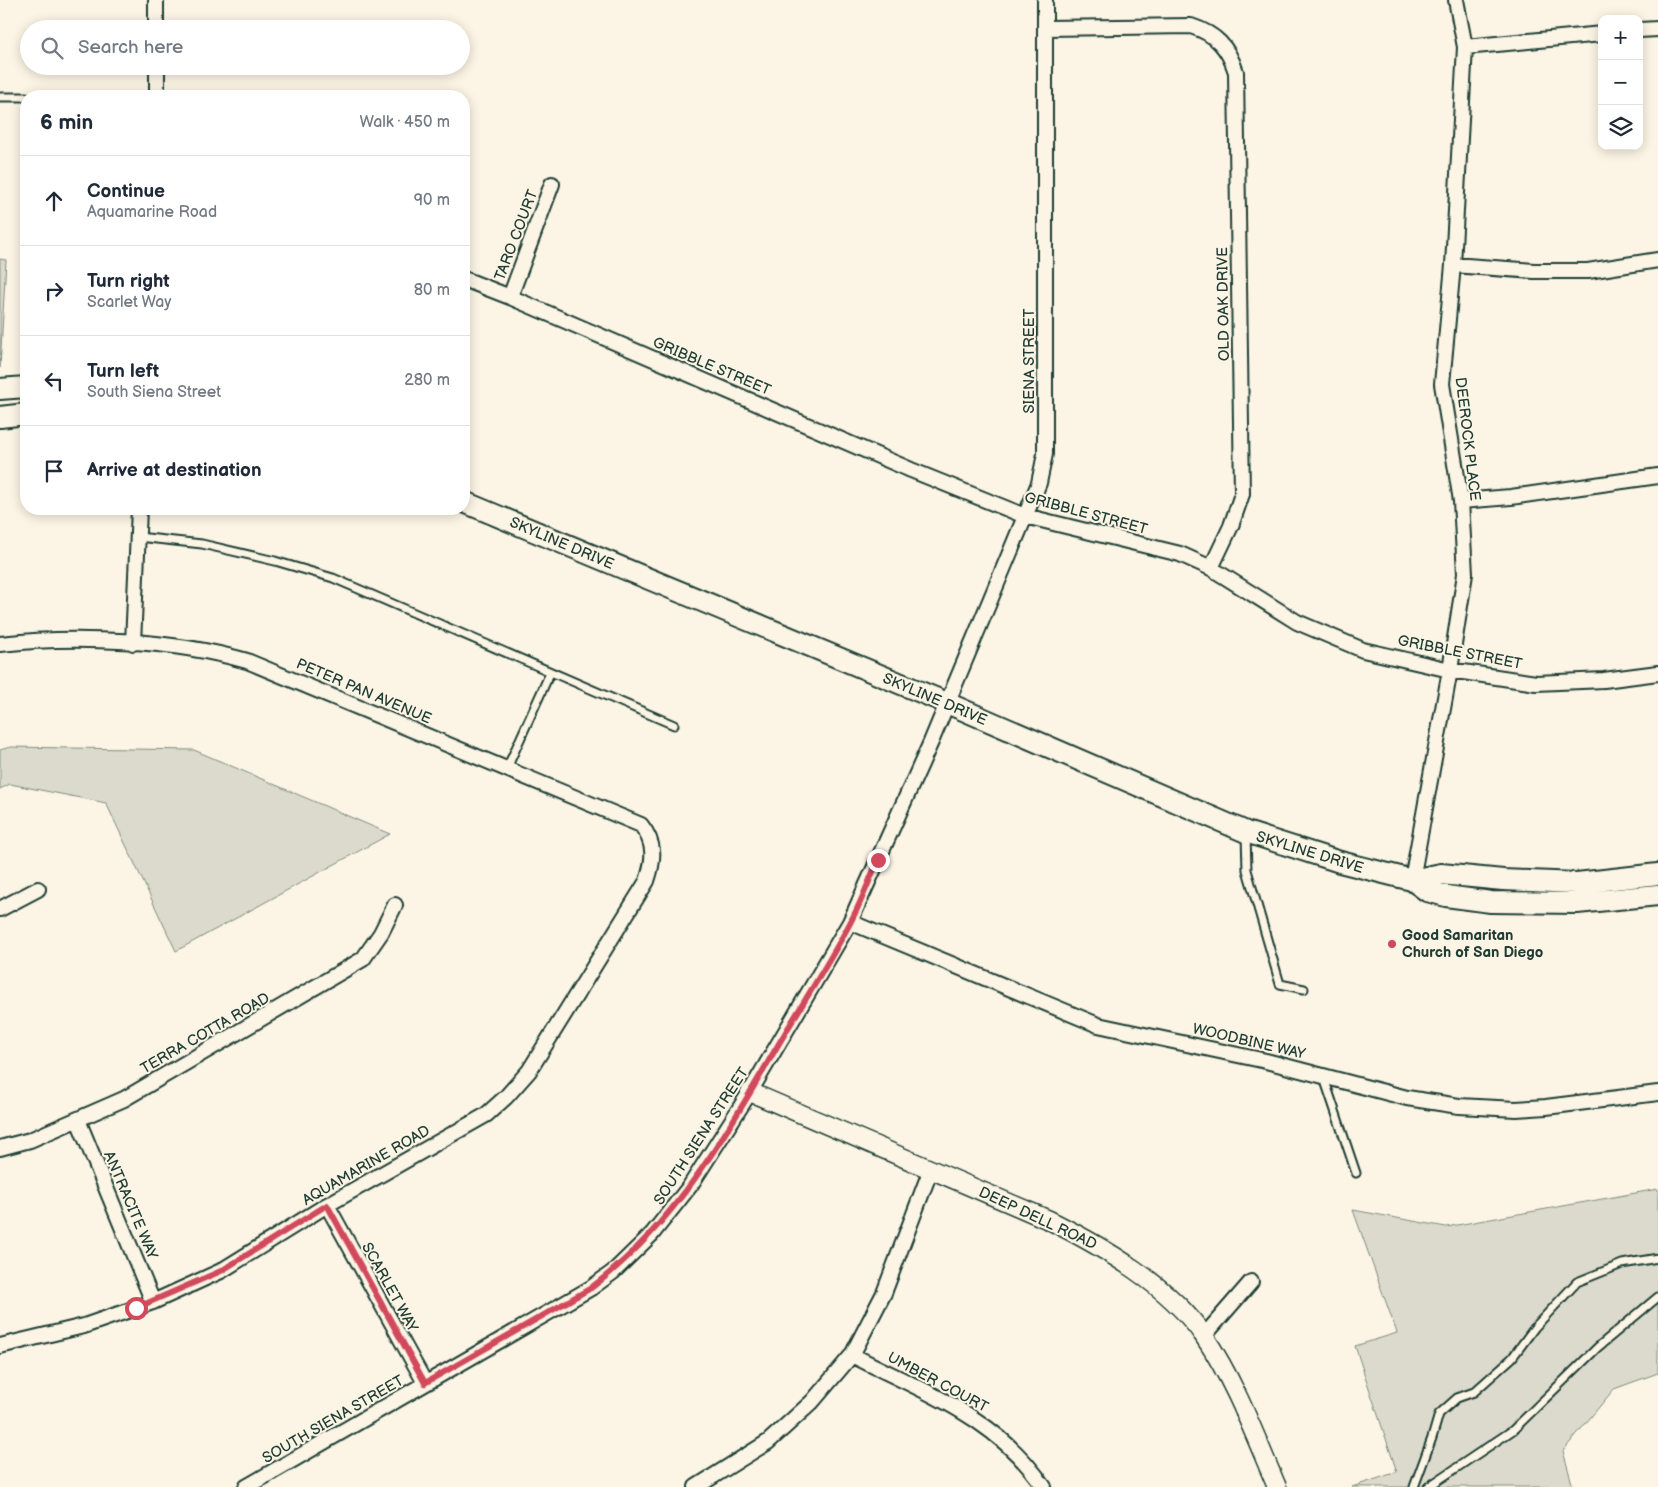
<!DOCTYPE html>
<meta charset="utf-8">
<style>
:root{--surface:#fff;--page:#f6f6f7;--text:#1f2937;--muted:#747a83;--line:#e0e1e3}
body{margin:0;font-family:"Balsamiq Sans",sans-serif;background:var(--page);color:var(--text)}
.controls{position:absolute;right:15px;top:15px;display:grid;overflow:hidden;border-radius:10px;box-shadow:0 2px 12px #0003}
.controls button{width:45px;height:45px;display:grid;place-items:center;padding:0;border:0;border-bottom:1px solid var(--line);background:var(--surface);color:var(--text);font:25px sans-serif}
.stop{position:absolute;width:15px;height:15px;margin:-11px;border:4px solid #d1495b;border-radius:50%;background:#fff}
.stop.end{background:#d1495b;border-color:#fff;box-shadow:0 1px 5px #0008}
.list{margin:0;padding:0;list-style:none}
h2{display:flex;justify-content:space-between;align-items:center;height:65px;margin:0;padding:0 20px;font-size:21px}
h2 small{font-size:16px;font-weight:400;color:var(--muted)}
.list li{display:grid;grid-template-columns:32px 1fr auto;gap:15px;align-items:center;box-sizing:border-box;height:90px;padding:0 20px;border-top:1px solid var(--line)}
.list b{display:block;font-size:19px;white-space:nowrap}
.list p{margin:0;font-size:16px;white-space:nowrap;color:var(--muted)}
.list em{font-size:16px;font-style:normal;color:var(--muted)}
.icon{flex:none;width:28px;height:28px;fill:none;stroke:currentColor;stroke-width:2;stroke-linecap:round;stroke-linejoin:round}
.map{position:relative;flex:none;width:1658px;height:1487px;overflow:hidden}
.search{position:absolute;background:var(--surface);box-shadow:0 2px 12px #0003;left:20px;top:20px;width:450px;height:55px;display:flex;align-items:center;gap:12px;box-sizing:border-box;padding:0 18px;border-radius:28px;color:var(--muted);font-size:19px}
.panel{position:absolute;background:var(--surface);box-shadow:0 2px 12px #0003;left:20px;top:90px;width:450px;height:425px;border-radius:20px}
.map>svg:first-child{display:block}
.green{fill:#dcdacc;stroke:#7e8c80}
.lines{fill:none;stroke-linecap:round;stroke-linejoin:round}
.service-casing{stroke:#1f3d34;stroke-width:11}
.minor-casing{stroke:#1f3d34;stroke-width:18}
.tertiary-casing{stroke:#1f3d34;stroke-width:21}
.secondary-casing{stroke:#1f3d34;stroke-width:24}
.service{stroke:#fcf5e5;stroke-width:7}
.minor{stroke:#fcf5e5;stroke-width:14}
.tertiary{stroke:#fcf5e5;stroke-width:18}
.secondary{stroke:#fcf5e5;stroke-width:20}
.route{stroke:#d1495b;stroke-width:6}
.poi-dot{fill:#d1495b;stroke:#fcf5e5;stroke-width:2}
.labels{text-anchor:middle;stroke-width:4;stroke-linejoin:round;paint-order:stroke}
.street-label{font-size:15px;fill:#1f3d34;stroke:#fcf5e5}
.poi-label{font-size:15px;font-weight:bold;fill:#1f3d34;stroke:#fcf5e5;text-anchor:start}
</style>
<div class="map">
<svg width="1658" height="1487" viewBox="0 0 1658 1487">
<rect width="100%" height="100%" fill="#fcf5e5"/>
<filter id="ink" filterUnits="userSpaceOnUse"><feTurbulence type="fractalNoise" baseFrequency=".02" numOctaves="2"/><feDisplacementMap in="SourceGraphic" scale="10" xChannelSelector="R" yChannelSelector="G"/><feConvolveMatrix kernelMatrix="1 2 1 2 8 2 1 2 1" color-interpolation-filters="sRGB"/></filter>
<g filter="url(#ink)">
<path class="green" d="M0,259l6,1 -6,108z
M10,747l184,3 196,84 -214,117 -70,-148 -96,-19 -10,5v-39z
M1658,1189v184l-44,16 -51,62 10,36h-221l45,-15 -42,-126 42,-13 -44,-123 93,17z"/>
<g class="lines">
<g class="service-casing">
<path id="service" d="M0,97h26
M138,537l64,7 73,17 58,17 341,147
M507,768l43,-95
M1246,835l1,35 33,114 24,5
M1323,1075l33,98
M1414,1487l18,-49 7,-24 18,-16 17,-6 38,-34 23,-31 42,-45 45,-18 36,-6
M1428,1487l85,-57 85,-83 60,-50"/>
</g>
<g class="minor-casing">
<path id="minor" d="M156,0v29
M1046,28l145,-2c25,8 37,21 45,46l6,422 -11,32 -20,42
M1639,30l19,-1
M1465,47l137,-13
M157,66v30
M1453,265l81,6h54l70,-11
M464,279l46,18 401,173 114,46 155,38 31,14 86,54 66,28 87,20 86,13 68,-3 54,-7
M510,297l42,-113
M1461,501l50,-4 147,-21
M133,643l6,-134
M0,644c76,-9 174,-4 247,17l394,164c15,19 13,35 6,56l-118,190 -23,26 -20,18 -159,90 -106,66 -68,31 -69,24 -84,20
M1412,880l38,-210 15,-96 -4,-73 -19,-117 11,-119 12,-218 -9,-47
M0,909l38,-20
M850,922l248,103 168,36 141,37 52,8 57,3 30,-2 112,-14
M78,1120l75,182
M0,1148l30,-8 94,-41 239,-140 18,-26 14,-28
M327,1205l98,178
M1204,1336l47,-54
M852,1355c73,38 144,61 192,132
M246,1487l345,-199 22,-16 39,-38 38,-48 60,-94 100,-170 81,-180 108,-259 6,-29v-454
M696,1487l72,-45 44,-40 40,-47 32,-62 47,-124"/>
</g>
<g class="tertiary-casing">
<path id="tertiary" d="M750,1092l299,128c54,27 120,65 155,116 31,46 51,100 73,151"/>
</g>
<g class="secondary-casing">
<path id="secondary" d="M0,389l26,-2
M0,417l26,-3
M464,502l483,201 299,129 94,30 72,18 29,-6 62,6 74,3 81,-9
M1412,880l15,11 19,5 45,6 86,1 81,-8"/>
</g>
<use href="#service" class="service"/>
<use href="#minor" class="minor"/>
<use href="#tertiary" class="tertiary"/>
<use href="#secondary" class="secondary"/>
</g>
</g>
<g class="lines" filter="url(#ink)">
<path class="route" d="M136,1308l85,-37 106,-66 98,178 166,-95c86,-65 136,-156 190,-248 23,-39 48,-77 69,-117 11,-20 19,-42 28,-63"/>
</g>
<circle class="poi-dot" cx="1392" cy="944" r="5"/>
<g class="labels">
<g class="street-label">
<text transform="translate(516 235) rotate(-69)" y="5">TARO COURT</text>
<text transform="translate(1223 304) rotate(-91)" y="5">OLD OAK DRIVE</text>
<text transform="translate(1029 361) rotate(-90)" y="5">SIENA STREET</text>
<text transform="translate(712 366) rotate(23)" y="5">GRIBBLE STREET</text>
<text transform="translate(1468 439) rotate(83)" y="5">DEEROCK PLACE</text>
<text transform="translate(1086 513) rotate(15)" y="5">GRIBBLE STREET</text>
<text transform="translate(562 543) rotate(23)" y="5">SKYLINE DRIVE</text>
<text transform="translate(1460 652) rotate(11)" y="5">GRIBBLE STREET</text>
<text transform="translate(364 691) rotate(23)" y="5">PETER PAN AVENUE</text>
<text transform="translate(935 699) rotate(23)" y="5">SKYLINE DRIVE</text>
<text transform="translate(1310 852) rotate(17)" y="5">SKYLINE DRIVE</text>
<text transform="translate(205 1033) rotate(-30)" y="5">TERRA COTTA ROAD</text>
<text transform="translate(1249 1041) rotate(13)" y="5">WOODBINE WAY</text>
<text transform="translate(701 1136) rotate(-57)" y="5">SOUTH SIENA STREET</text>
<text transform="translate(366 1165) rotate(-30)" y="5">AQUAMARINE ROAD</text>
<text transform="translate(131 1205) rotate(67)" y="5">ANTRACITE WAY</text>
<text transform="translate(1038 1218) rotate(25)" y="5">DEEP DELL ROAD</text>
<text transform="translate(390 1287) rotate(61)" y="5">SCARLET WAY</text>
<text transform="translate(938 1382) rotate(28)" y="5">UMBER COURT</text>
<text transform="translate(333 1419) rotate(-30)" y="5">SOUTH SIENA STREET</text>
</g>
<g class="poi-label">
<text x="1402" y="940">Good Samaritan<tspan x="1402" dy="17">Church of San Diego</tspan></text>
</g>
</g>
</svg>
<div class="controls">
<button>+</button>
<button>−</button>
<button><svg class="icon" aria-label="layers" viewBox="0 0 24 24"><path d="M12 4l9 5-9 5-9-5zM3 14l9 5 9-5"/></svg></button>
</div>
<div class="stop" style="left:136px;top:1308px"></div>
<div class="stop end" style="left:878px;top:860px"></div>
<div class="search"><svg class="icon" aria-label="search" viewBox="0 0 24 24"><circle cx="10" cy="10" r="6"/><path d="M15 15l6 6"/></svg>Search here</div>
<section class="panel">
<h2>6 min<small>Walk · 450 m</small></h2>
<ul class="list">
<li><svg class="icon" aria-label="ahead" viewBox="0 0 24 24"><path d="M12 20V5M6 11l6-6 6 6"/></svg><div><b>Continue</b><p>Aquamarine Road</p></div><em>90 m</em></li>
<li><svg class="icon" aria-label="right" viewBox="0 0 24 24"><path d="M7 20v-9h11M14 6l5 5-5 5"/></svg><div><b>Turn right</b><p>Scarlet Way</p></div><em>80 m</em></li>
<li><svg class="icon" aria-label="left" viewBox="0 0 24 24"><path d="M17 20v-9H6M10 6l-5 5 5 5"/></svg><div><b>Turn left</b><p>South Siena Street</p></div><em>280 m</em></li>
<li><svg class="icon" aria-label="arrive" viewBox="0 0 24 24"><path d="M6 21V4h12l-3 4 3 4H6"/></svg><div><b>Arrive at destination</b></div></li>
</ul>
</section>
</div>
